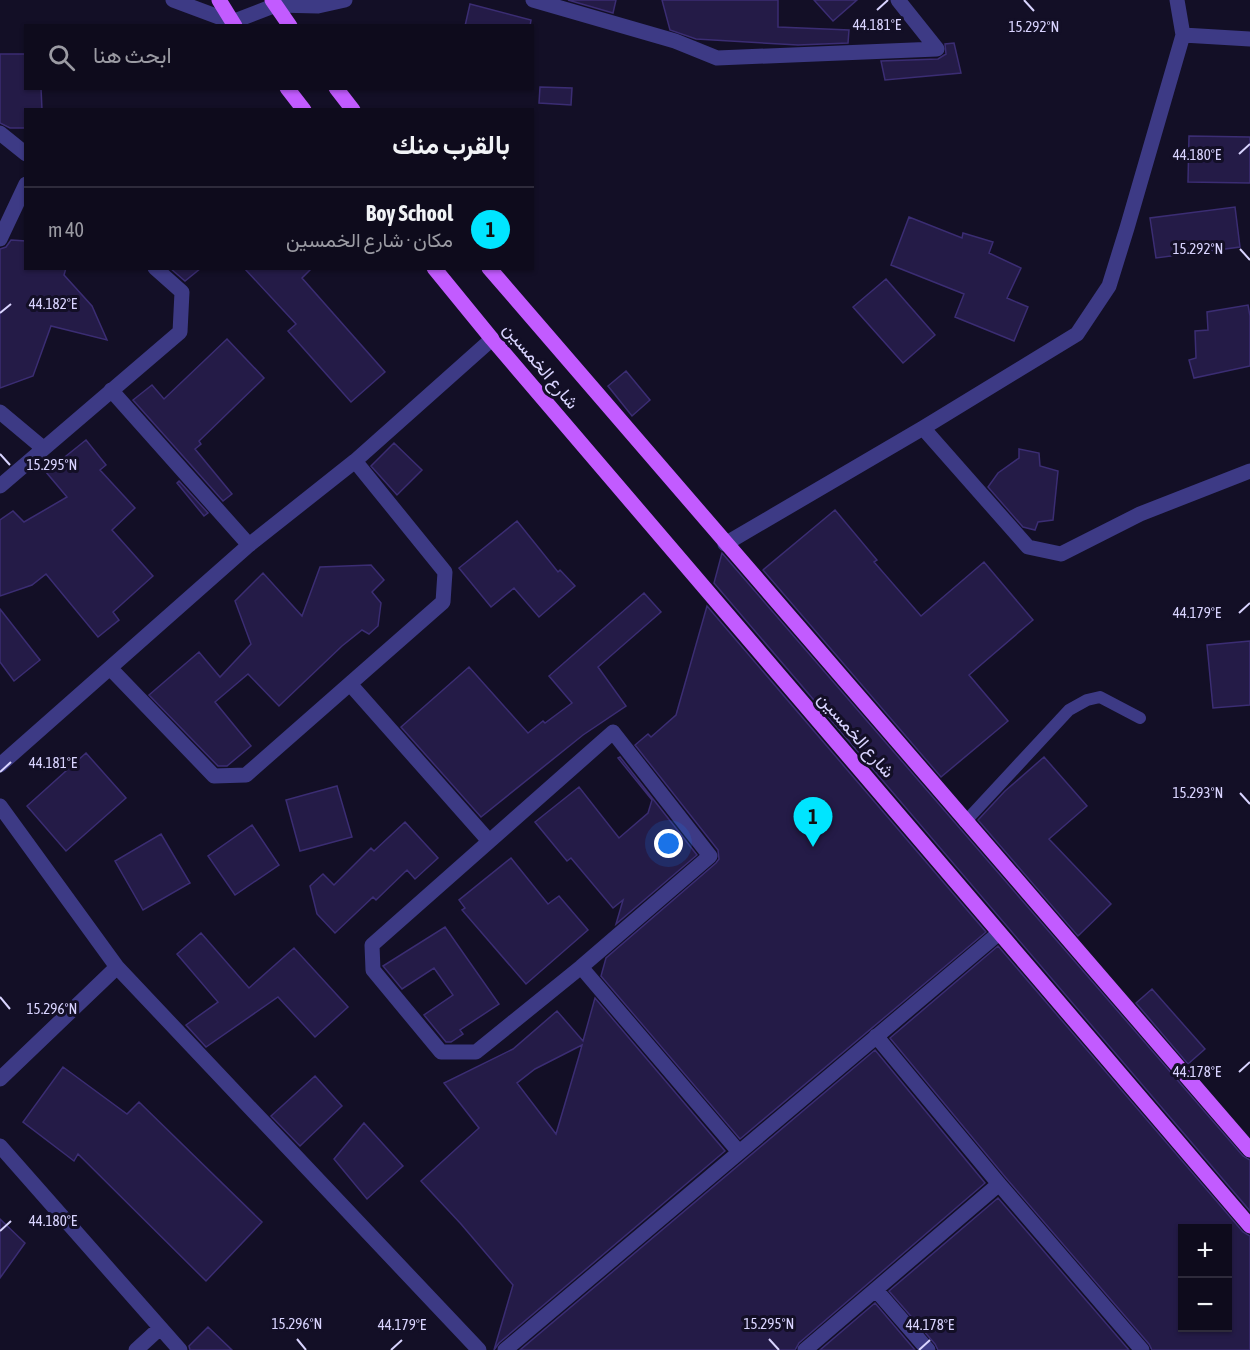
<!DOCTYPE html>
<html lang="ar">
<meta charset="utf-8">
<style>
:root{--surface:#0e0b1c;--page:#171425;--text:#f1f3f6;--muted:#9b9ba3;--line:#2e2b3b;--accent:#00e5ff}
body{margin:0;font-family:"Asap Condensed",Vazirmatn,sans-serif;background:var(--page);color:var(--text);direction:rtl}
.controls{position:absolute;right:18px;bottom:18px;display:grid;overflow:hidden;border-radius:0px;box-shadow:0 2px 4px #0004}
.controls button{width:54px;height:54px;display:grid;place-items:center;padding:0;border:0;border-bottom:2px solid var(--line);background:var(--surface);color:var(--text);font:30px sans-serif}
.you{position:absolute;left:669px;top:844px;width:21px;height:21px;margin:-15px;border:4px solid #fff;border-radius:50%;background:#1a73e8;box-shadow:0 0 0 9px #1a73e833}
.badge{display:grid;place-items:center;width:39px;height:39px;border-radius:50%;background:var(--accent);color:#111;font-size:20px;font-weight:700}
.pin{position:absolute;translate:-50% -50px;filter:drop-shadow(0 2px 3px #0008)}
.pin::after{content:'';position:absolute;top:32px;width:21px;height:18px;background:inherit;clip-path:polygon(0 0,100% 0,50% 100%)}
.list{margin:0;padding:0;list-style:none}
h2{display:flex;justify-content:space-between;align-items:center;height:78px;margin:0;padding:0 24px;font-size:26px}
h2 small{font-size:20px;font-weight:400;color:var(--muted)}
.list li{display:grid;grid-template-columns:39px 1fr auto;gap:18px;align-items:center;box-sizing:border-box;height:84px;padding:0 24px;border-top:2px solid var(--line)}
.list b{display:block;font-size:22px;white-space:nowrap}
.list p{margin:0;font-size:20px;white-space:nowrap;color:var(--muted)}
.list em{font-size:20px;font-style:normal;color:var(--muted)}
.icon{flex:none;width:33px;height:33px;fill:none;stroke:currentColor;stroke-width:2;stroke-linecap:round;stroke-linejoin:round}
.map{position:relative;flex:none;width:1250px;height:1350px;overflow:hidden;direction:ltr}
.search{position:absolute;background:var(--surface);box-shadow:0 2px 4px #0004;left:24px;top:24px;width:510px;height:66px;display:flex;align-items:center;gap:15px;box-sizing:border-box;padding:0 21px;border-radius:0px;color:var(--muted);font-size:22px}
.panel{position:absolute;background:var(--surface);box-shadow:0 2px 4px #0004;left:24px;top:108px;width:510px;height:162px;border-radius:0px;direction:rtl}
.map>svg:first-child{display:block}
.building{fill:#241b47;stroke:#3b2d73;stroke-width:1.5;fill-rule:evenodd}
.lines{fill:none;stroke-linecap:round;stroke-linejoin:round}
.service{stroke:#3d3a85;stroke-width:12}
.minor{stroke:#3d3a85;stroke-width:15}
.tertiary{stroke:#3d3a85;stroke-width:15}
.primary{stroke:#c25bff;stroke-width:15}
.ticks{fill:none;stroke:#d9d4ff;stroke-width:2}
.labels{text-anchor:middle;stroke-width:6;stroke-linejoin:round;paint-order:stroke}
.street-label{font-size:18px;fill:#d9d4ff;stroke:#130f26}
.ticks-label{font-size:15px;text-anchor:middle;fill:#d9d4ff;stroke:#130f26;stroke-width:6;stroke-linejoin:round;paint-order:stroke}
</style>
<div class="map">
<svg width="1250" height="1350" viewBox="0 0 1250 1350">
<rect width="100%" height="100%" fill="#130f26"/>
<path class="building" d="M568,0h48l-3,13z
M662,0h116v27l71,3 -1,13 -50,2 -102,-6 -26,-9z
M814,0h43l-24,21z
M470,4l61,16 -1,6h-65z
M954,43l7,30 -76,7 -4,-19 57,-2 8,-5 -1,-10z
M0,54h26v34h15l1,22h-16v18h-16l-10,-5z
M540,87l32,1 -1,17 -32,-2z
M1189,136l61,1v46l-62,-1z
M1235,207l5,40 -84,11 -6,-40z
M909,217l53,21 1,-5 30,9 -4,11 32,15 -14,30 21,9 -14,34 -59,-24 9,-23 -73,-29z
M11,240l15,1v27h40l-2,7 28,31 15,34 -56,-14 -18,50 -33,12v-139l6,-2z
M170,268h31l-16,13z
M244,268h68l-10,10 83,94 -34,30 -63,-71 8,-7z
M886,279l49,56 -32,28 -50,-56z
M1248,305l2,11v50l-56,12 -5,-18 7,-2 -1,-27 13,-1 -1,-18z
M227,339l37,39 -65,63 2,3 -6,5 37,45 -9,7 -90,-101 19,-15 12,14z
M626,371l24,29 -18,16 -24,-30z
M86,440l20,25 -6,5 35,38 -23,22 41,46 -40,36 6,8 -21,17 -52,-63 -14,11 -32,11v-76l13,-9 11,11 43,-25 -21,-25z
M394,443l28,27 -25,25 -26,-29z
M1019,449l20,4 1,13 18,5 -5,49 -15,2 -3,8 -12,-3 -35,-40 10,-14 21,-15z
M179,481l29,32 -4,3 -27,-33z
M835,510l42,50 -3,2 47,54 63,-54 49,58 -64,55 39,46 -67,56 -178,-207z
M517,521l41,51 2,-2 15,16 -36,31 -25,-29 -23,19 -32,-39z
M722,553l521,603 7,4v51l-536,-628z
M371,565l13,15 -12,12 9,11 -3,23 -9,8 -7,-4 -20,16 -63,60 -31,-32 -33,28 36,44 -24,20h-9l-69,-71 50,-43 21,25 31,-33 -16,-43 28,-28 39,43 18,-49z
M644,593l17,19 -63,55 28,39 -43,29 -102,82 -80,-90 68,-60 59,66 15,-12 2,2 27,-20 -23,-27z
M707,606l279,326 -246,207 -139,-163 5,-18 110,-95 3,-4 -1,-9 -83,-105 13,-11 3,3 25,-22z
M0,609l40,51 -26,21 -14,-19z
M1250,641v64l-37,3 -6,-63z
M86,753l40,45 -60,53 -39,-45z
M620,757l77,98 -81,69 7,-24 -10,8 -42,-50 -4,3 -32,-39 44,-35 40,51 29,-25 4,-13 -34,-42z
M1044,757l43,49 -38,33 62,65 -33,32 -100,-116 27,-29z
M337,786l15,51 -52,14 -14,-51z
M405,822l33,36 -23,21 -8,-9 -31,30 -3,-3 -38,36 -18,-19 -7,-28 13,-12 11,11 37,-37 3,3z
M252,825l27,40 -44,30 -27,-39z
M161,834l29,49 -47,27 -28,-49z
M511,858l37,46 11,-8 29,34 -62,54 -64,-74 3,-2 -6,-8z
M445,927l54,77 -39,26 3,4 -12,8h-5l-22,-27 29,-20 -19,-27 -32,21 -19,-23z
M201,933l48,55 45,-40 54,59 -33,30 -37,-40 -72,50 -20,-22 32,-23 -41,-48z
M998,946l245,286 7,4v114h-98l-3,-6 -143,-166 -116,-140zM1182,1228h45v100h-45z
M1152,989l53,60 -17,15 -52,-61z
M595,998l130,153 -226,192 -5,7 19,-65 -52,-61 -40,-43 58,-53 -35,-45 69,-34 44,-38 26,30zM582,1045l-3,11 -23,78 -39,-51 18,-14z
M875,1050l110,133 -186,160 -4,7h-275z
M63,1067l64,47 12,-12 123,120 -56,59 -128,-127 -4,7 -51,-39z
M315,1076l27,30 -42,40 -29,-30z
M364,1123l39,43 -36,33 -33,-40z
M998,1198l131,152h-191l-3,-6 -46,-53z
M0,1219l25,24 -25,35z
M875,1303l40,47h-95z
M208,1327l24,23h-42l-1,-4z"/>
<g class="lines">
<path class="service" d="M965,822l104,-112 18,-10 13,-3 40,21"/>
<path class="minor" d="M533,0l142,41 42,17 220,-9 -39,-49
M276,5l42,1 27,-6
M1183,35l67,4
M0,133l26,21
M0,239l26,-55
M111,390l138,155
M0,412l43,36
M923,428l105,119 33,7 79,-40 110,-43
M0,486l180,-154 2,-40 -27,-24
M725,544l198,-116 154,-94 32,-48 18,-58 56,-193 -6,-35
M110,668l104,108 32,-1 197,-173 2,-30 -90,-111
M350,684l139,157
M613,732l97,124 -129,111 -105,85h-35l-68,-82 -1,-25z
M0,765l249,-220 106,-84 137,-122
M0,806l117,161 362,383
M581,967l158,185
M876,1036l123,148 143,166
M0,1079l117,-112
M0,1146l180,204
M876,1290l52,60
M136,1350l24,-22
M505,1350l494,-417
M805,1350l194,-166"/>
<path class="tertiary" d="M173,0l59,22 44,-17"/>
<path class="primary" d="M219,0l16,26
M272,0l18,26
M287,88l17,22
M336,88l17,22
M434,268l58,71 758,887
M489,268l761,882"/>
</g>
<path class="ticks" d="M1024,0l10,11M877,10l11,-10M1239,154l11,-10M1240,249l10,11M0,313l11,-9M0,454l10,11M1239,613l11,-10M0,772l11,-10M1240,793l10,11M0,997l10,12M1239,1072l11,-10M0,1231l11,-10M297,1339l9,11M769,1339l10,11M391,1350l11,-10M919,1350l11,-10"/>
<g class="labels">
<g class="street-label">
<text transform="translate(541 366) rotate(50)" y="6">شارع الخمسين</text>
<text transform="translate(856 735) rotate(49)" y="6">شارع الخمسين</text>
</g>
</g>
<g class="ticks-label">
<text x="877" y="30">44.181°E</text>
<text x="1034" y="32">15.292°N</text>
<text x="1197" y="160">44.180°E</text>
<text x="1198" y="254">15.292°N</text>
<text x="53" y="309">44.182°E</text>
<text x="52" y="470">15.295°N</text>
<text x="1197" y="618">44.179°E</text>
<text x="53" y="768">44.181°E</text>
<text x="1198" y="798">15.293°N</text>
<text x="52" y="1014">15.296°N</text>
<text x="1197" y="1077">44.178°E</text>
<text x="53" y="1226">44.180°E</text>
<text x="297" y="1329">15.296°N</text>
<text x="769" y="1329">15.295°N</text>
<text x="402" y="1330">44.179°E</text>
<text x="930" y="1330">44.178°E</text>
</g>
</svg>
<div class="controls">
<button>+</button>
<button>−</button>
</div>
<div class="you"></div>
<div class="pin badge" style="left:813px;top:847px">1</div>
<div class="search"><svg class="icon" aria-label="search" viewBox="0 0 24 24"><circle cx="10" cy="10" r="6"/><path d="M15 15l6 6"/></svg>ابحث هنا</div>
<section class="panel">
<h2>بالقرب منك<small></small></h2>
<ul class="list">
<li><span class="badge">1</span><div><b>Boy School</b><p>مكان · شارع الخمسين</p></div><em>40 m</em></li>
</ul>
</section>
</div>
